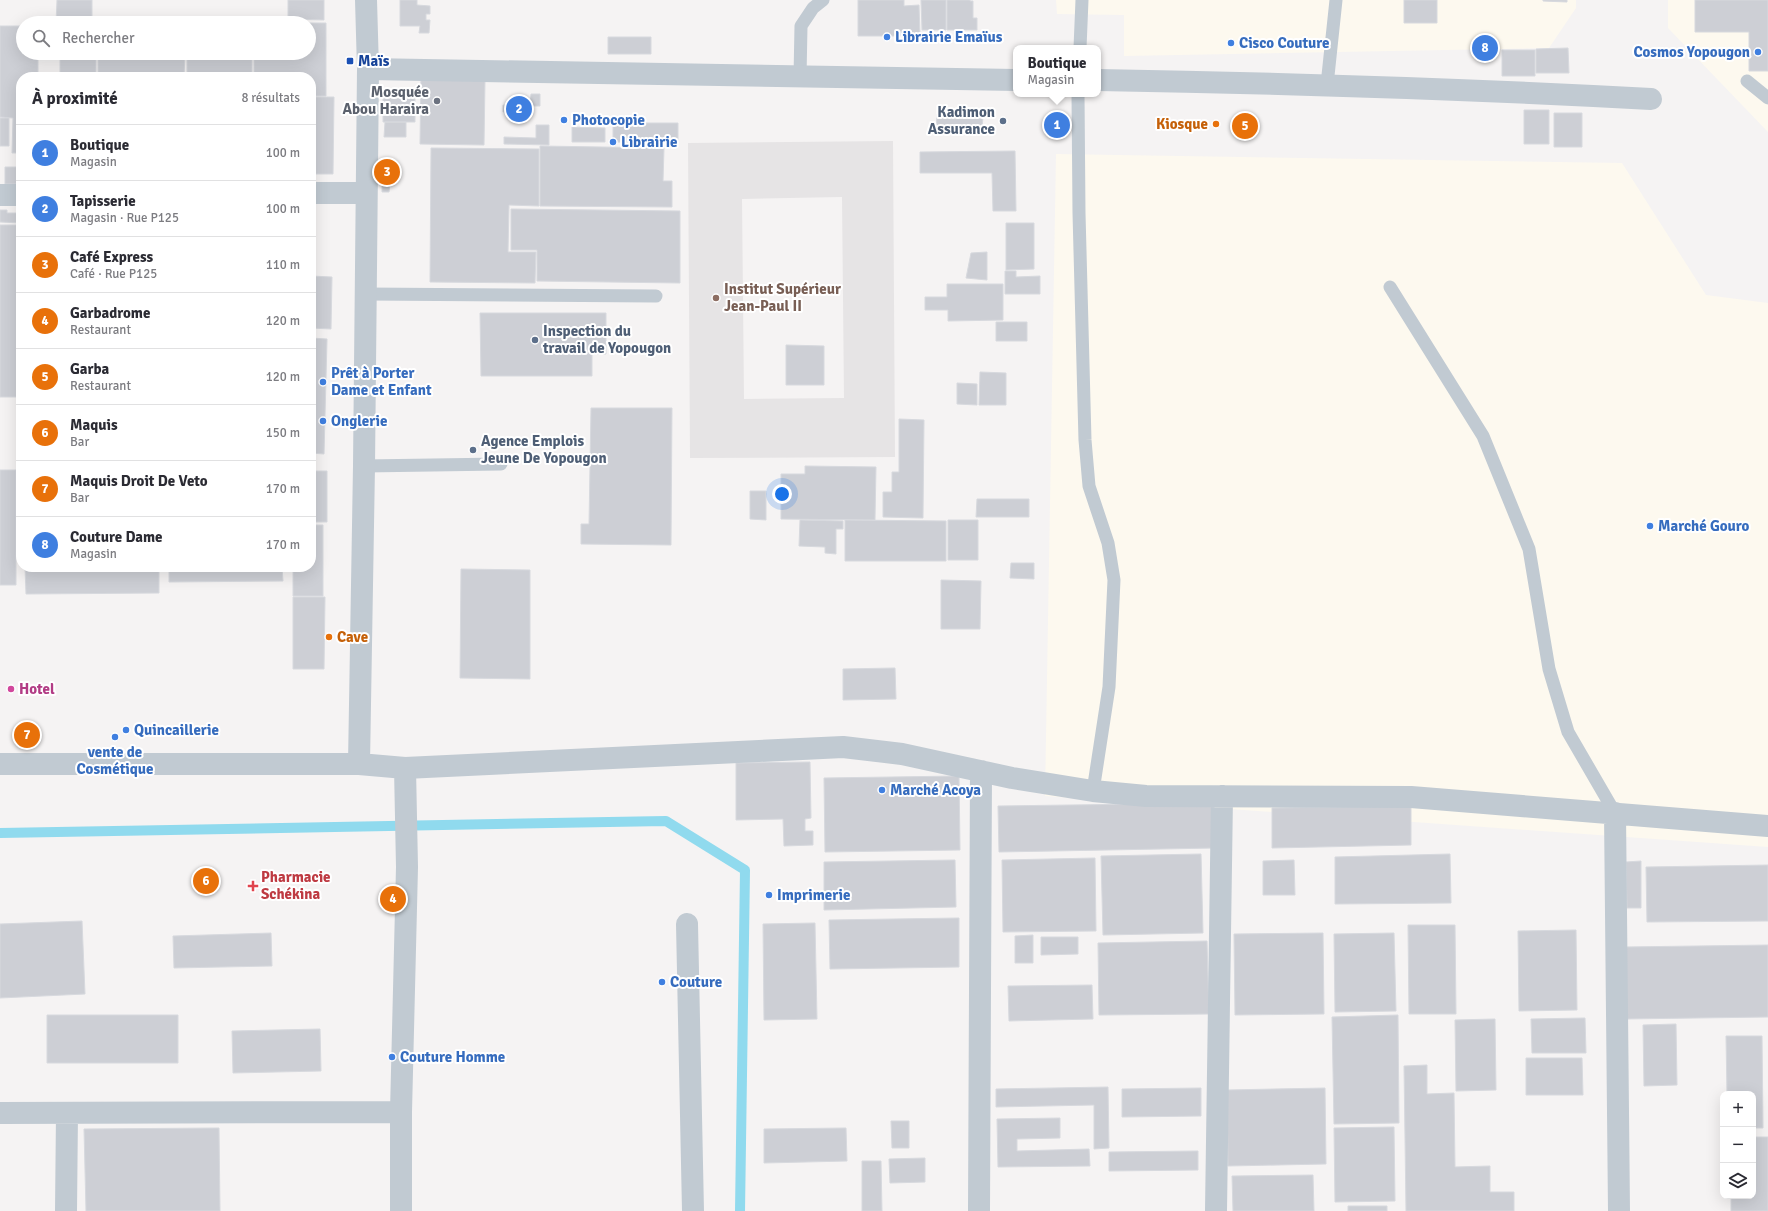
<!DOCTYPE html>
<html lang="fr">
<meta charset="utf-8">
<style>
:root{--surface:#fff;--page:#f2f2f3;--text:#2b2b33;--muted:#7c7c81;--line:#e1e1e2;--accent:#1a73e8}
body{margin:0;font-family:Signika,sans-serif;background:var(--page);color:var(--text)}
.controls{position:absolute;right:12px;bottom:12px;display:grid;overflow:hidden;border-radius:8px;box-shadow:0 4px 16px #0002}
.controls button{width:36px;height:36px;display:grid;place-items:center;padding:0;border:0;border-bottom:1px solid var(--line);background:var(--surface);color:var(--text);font:20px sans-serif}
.you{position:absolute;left:782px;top:494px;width:14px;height:14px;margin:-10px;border:3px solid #fff;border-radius:50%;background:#1a73e8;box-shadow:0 0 0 6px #1a73e833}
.badge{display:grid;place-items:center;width:26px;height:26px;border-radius:50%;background:var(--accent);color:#fff;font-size:13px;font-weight:700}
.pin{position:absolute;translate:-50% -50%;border:2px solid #fff;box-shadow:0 1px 4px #0006}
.popup{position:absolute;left:1013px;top:45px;width:88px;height:52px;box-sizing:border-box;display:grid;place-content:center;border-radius:8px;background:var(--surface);filter:drop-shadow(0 1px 3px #0005);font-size:13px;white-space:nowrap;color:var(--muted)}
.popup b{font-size:15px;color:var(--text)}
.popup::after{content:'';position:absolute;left:50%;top:100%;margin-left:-8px;border:8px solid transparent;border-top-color:var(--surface)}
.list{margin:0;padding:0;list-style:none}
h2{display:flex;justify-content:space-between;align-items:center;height:52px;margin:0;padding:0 16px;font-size:17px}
h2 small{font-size:13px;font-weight:400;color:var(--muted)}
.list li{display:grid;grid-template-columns:26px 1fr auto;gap:12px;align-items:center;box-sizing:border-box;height:56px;padding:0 16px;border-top:1px solid var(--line)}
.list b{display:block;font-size:15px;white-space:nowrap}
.list p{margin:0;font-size:13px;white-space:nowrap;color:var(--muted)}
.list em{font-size:13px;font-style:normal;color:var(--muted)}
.icon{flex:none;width:22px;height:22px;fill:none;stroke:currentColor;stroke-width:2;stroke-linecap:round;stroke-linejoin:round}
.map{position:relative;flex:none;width:1768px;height:1211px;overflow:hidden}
.search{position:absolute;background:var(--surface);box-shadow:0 4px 16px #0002;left:16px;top:16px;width:300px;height:44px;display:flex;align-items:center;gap:10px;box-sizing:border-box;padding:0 14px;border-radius:22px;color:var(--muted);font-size:15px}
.panel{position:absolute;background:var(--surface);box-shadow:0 4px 16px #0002;left:16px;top:72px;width:300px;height:500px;border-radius:16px}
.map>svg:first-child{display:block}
.commercial{fill:#fdf9ef}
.education{fill:#e6e4e5;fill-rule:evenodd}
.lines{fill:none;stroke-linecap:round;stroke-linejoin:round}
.stream{stroke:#90daee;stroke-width:10}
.building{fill:#cdcfd5;stroke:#d7d9de}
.lane{stroke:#c1cad2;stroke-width:13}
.street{stroke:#c1cad2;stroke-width:22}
.shop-dot{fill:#3f7fe0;stroke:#fff;stroke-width:1.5}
.transit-dot{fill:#1a4fb4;stroke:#fff;stroke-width:1.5}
.worship-dot{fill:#6b7280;stroke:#fff;stroke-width:1.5}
.service-dot{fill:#5c6f8a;stroke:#fff;stroke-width:1.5}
.food-dot{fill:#e8710a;stroke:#fff;stroke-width:1.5}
.education-dot{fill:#8d6e63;stroke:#fff;stroke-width:1.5}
.hotel-dot{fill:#d1479c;stroke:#fff;stroke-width:1.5}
.health-dot{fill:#e0444e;stroke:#fff;stroke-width:1.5}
.labels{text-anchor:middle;stroke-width:4;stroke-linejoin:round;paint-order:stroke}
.shop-label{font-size:15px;font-weight:bold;fill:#366cbe;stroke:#fff;text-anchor:start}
.transit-label{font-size:15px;font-weight:bold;fill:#164399;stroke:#fff;text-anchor:start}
.worship-label{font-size:15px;font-weight:bold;fill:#5b616d;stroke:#fff;text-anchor:end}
.service-label{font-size:15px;font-weight:bold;fill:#4e5e75;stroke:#fff;text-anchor:start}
.food-label{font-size:15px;font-weight:bold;fill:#c56008;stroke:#fff;text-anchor:end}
.education-label{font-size:15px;font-weight:bold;fill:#785e54;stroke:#fff;text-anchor:start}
.hotel-label{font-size:15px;font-weight:bold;fill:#b23c85;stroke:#fff;text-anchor:start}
.health-label{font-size:15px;font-weight:bold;fill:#be3a42;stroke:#fff;text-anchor:start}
</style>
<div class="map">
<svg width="1768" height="1211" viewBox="0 0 1768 1211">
<rect width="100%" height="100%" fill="#f5f3f3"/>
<path class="commercial" d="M1056,0h520v8l-27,40 -425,8v-41l-67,-1z
M1668,0h100v132l-100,-104z
M1056,154l566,9 84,132 62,8v544l-723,-51z"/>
<path class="education" d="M893,141l2,316 -205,1 -2,-315zM842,197l2,201 -100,1 -2,-200z"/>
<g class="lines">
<path class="stream" d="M0,833l666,-12 79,49 -5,341"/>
</g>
<path class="building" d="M57,0h35v23h-36z
M288,0h36v20l-36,-1z
M400,0h17v5l13,1v8h-4v6h4l-1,13h-10l1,-7h-20z
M858,0h46v6l15,-1 1,31h-62z
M921,0h25v30h-24z
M947,0h23v1h3v17h4v12h-30z
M1404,0h33v23h-33z
M1543,0h24v2l-24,-1z
M1695,0h73v71h-19v-39h-54z
M254,23h72v73h-15v-19h-57v-24h55v-30z
M0,26h23v27h15v24h-17v76h-9l1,-35 -13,-1z
M608,37h43v17h-43z
M1568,48l1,25h-33v-24z
M1502,50h33v26h-33z
M60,53h36v24h-36z
M98,53h87l-1,24h-86z
M187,53h65v24h-65z
M421,74l64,5 -1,66 -64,-1z
M383,94h32v28h-32z
M531,94h9v12h-10z
M311,97h23l-1,77h-22z
M503,105l9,1v6h-9z
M1524,110h25v34h-25z
M1554,113h28v34h-28z
M937,114l46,1 -1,15 -46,-1z
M0,118h9v28h-9z
M385,122h21v15h-22z
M613,123h65v20l-65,-1z
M536,125h13v20l-45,-1v-7l32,1z
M572,127l33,1v14h-33z
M540,146l124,2 -1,33h9v26l-132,-1z
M431,148l108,1v57l-30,-1 -1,47h28l-1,31 -105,-1z
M1015,151l1,60h-23l-1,-38h-72v-21z
M5,167h16v17h-16z
M382,182l8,1 -1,9h-7z
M511,209l169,2v72l-143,-2v-31h-26z
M0,210h7v3h14v10l-21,-1z
M311,221h3v27h-3z
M1006,223h28v46l-28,1z
M0,225h21v172h-21z
M987,252v28l-21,-2 5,-25z
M1005,271h11v6l24,-1v18h-35z
M311,276l21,1 -1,52 -20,-1z
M947,284h56v36l-55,1v-11h-23v-13h22z
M480,313h126v41h-14v22h-111z
M996,322h31v19h-31z
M311,338l16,1 -3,115 -13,-1z
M786,345l38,1v39h-38z
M980,372l26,1v32h-27z
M957,383l20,1v21l-20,-1z
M591,408h81l-1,137 -90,-1v-20h8z
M899,419l25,1 -1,98 -40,-1v-25h9v-20h7z
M805,466l71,1 -1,53 -94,-1v-45h24z
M0,470h16v115h-16z
M311,471h16v51h-16z
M750,491h16v29l-16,-1z
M977,499h52v18h-53z
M800,520l43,1v8h-7v25l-11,-1v-6l-26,-1z
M845,520l101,1v40h-101z
M948,520h30v40h-30z
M311,525h12v71h-30v-29h18z
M1011,563h23v16l-24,-1z
M25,567h134v26l-133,1z
M169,567h113l1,14 -114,1z
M461,569l69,1v109l-70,-1z
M941,580l40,1 -1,48h-39z
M293,597h32l-1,72h-31z
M895,668l1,31 -53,1v-31z
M810,762l1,56 -6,1v12h8v14l-29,1 -1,-27 -47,1v-57z
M959,776l1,74 -135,2 -1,-74z
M1214,803l1,45 -216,4 -1,-46z
M1411,806v39l-139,3v-40z
M1201,854l2,79 -100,2 -2,-79z
M1450,854l1,49 -116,1v-47z
M1095,858l1,73 -93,1 -1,-72z
M955,860l1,47 -132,3v-48z
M1294,860l1,35h-32v-34z
M1641,861v47h-14l-1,-46z
M1768,865v56l-121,1 -1,-55z
M959,918v49l-129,2 -1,-49z
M82,921l3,73 -85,4v-74z
M815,923l2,96 -53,1 -1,-96z
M1408,925h47l1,89h-47z
M1576,930l1,80 -58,1 -1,-80z
M271,933l1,33 -98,2 -1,-32z
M1323,933l1,81 -89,1 -1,-81z
M1394,933l2,78 -61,1 -1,-78z
M1033,935v28h-18v-27z
M1041,937h37v17l-37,1z
M1207,941l2,73 -110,1 -1,-72z
M1768,945v72l-143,2 -1,-72z
M1092,985l1,34 -84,2 -1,-35z
M47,1015h131v48h-131z
M1398,1015l1,108 -65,1 -2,-107z
M1585,1018l1,35h-54l-1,-34z
M1495,1019l1,71 -40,1 -1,-71z
M1676,1024l1,61 -33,1 -1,-61z
M320,1029l1,42 -88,2 -1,-42z
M1726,1036h36l1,92h-10v-34h-26z
M1526,1058h56l1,37h-57z
M1427,1065v29l27,-1 1,74 35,-1v26h24v19h-108l-2,-145z
M1108,1087l1,61 -15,1v-44l-98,2v-18z
M1201,1088v28l-79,1v-28z
M1325,1088l1,76 -98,2 -1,-76z
M1060,1118v20l-43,1v12l72,-2 1,17 -92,1 -1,-48z
M891,1121h18v27h-17z
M1394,1127l1,74 -60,1 -1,-74z
M219,1128l1,83h-134l-2,-82z
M846,1128l1,33 -83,2v-34z
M1753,1137h15v74h-37v-15h22z
M1198,1151v19l-89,1v-19z
M925,1158v24l-35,1 -1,-24z
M862,1161h19l1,50h-20z
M1313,1175l1,36h-81l-1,-35z
M1348,1206h39v5h-39z"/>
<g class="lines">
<path class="lane" d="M1080,48l2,-48
M800,77l1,-51 12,-18 10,-8
M1747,81l21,17
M1327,85l9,-85
M1078,94l1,119 6,227 4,46 19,57 6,37 -5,107 -16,104
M1390,287l93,149 46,113 20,120 19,63 47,81
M365,294l291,2
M364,466l137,-2"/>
<path class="street" d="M368,69l648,11
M1098,80c185,3 369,9 553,19
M311,193h54
M0,195h21
M0,764h359l5,-298 4,-397 -2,-69
M359,764l46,4 438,-21 59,7 110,24 81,13 53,5 265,1 357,29
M1615,813l4,398
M687,924l6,287
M0,1113l401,-1
M66,1211l1,-98
M401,1211v-99l6,-245 -2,-99
M979,1211l2,-440
M1216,1211l6,-415"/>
</g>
<g class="shop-dot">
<circle cx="887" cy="37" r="4"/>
<circle cx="1231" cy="43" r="4"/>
<circle cx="1758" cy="52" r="4"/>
<circle cx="564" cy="120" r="4"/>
<circle cx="613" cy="142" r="4"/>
<circle cx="323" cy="382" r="4"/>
<circle cx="323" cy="421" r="4"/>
<circle cx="1650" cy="526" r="4"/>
<circle cx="126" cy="730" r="4"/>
<circle cx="115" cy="737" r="4"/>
<circle cx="882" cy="790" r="4"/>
<circle cx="769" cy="895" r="4"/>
<circle cx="662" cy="982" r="4"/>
<circle cx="392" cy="1057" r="4"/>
</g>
<rect class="transit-dot" x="346" y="57" width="8" height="8" rx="2"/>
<circle class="worship-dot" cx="437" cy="101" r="4"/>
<g class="service-dot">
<circle cx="1003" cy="121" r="4"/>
<circle cx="535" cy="340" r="4"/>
<circle cx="473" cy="450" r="4"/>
</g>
<g class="food-dot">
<circle cx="1216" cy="124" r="4"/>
<circle cx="329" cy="637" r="4"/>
</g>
<circle class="education-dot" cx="716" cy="298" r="4"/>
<circle class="hotel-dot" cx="11" cy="689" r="4"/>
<path class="health-dot" d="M251 880h4v4h4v4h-4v4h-4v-4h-4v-4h4z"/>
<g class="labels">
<g class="shop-label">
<text x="895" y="42">Librairie Emaïus</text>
<text x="1239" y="48">Cisco Couture</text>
<text x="1750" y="57" text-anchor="end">Cosmos Yopougon</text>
<text x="572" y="125">Photocopie</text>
<text x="621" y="147">Librairie</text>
<text x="331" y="378">Prêt à Porter<tspan x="331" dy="17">Dame et Enfant</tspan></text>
<text x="331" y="426">Onglerie</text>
<text x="1658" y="531">Marché Gouro</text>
<text x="134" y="735">Quincaillerie</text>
<text x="115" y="757" text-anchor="middle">vente de<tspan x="115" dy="17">Cosmétique</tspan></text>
<text x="890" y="795">Marché Acoya</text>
<text x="777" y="900">Imprimerie</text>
<text x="670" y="987">Couture</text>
<text x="400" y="1062">Couture Homme</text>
</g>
<g class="transit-label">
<text x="358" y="66">Maïs</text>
</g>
<g class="worship-label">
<text x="429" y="97">Mosquée<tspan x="429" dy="17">Abou Haraira</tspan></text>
</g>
<g class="service-label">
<text x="995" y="117" text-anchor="end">Kadimon<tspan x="995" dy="17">Assurance</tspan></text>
<text x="543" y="336">Inspection du<tspan x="543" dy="17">travail de Yopougon</tspan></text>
<text x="481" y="446">Agence Emplois<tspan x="481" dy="17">Jeune De Yopougon</tspan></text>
</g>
<g class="food-label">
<text x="1208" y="129">Kiosque</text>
<text x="337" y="642" text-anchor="start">Cave</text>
</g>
<g class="education-label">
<text x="724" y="294">Institut Supérieur<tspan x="724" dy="17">Jean-Paul II</tspan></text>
</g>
<g class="hotel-label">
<text x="19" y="694">Hotel</text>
</g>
<g class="health-label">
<text x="261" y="882">Pharmacie<tspan x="261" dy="17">Schékina</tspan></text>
</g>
</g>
</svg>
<div class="controls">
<button>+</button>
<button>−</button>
<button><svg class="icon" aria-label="layers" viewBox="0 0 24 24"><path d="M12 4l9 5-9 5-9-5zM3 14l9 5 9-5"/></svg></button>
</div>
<div class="you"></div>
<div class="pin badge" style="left:1057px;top:125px;background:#3f7fe0">1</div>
<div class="popup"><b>Boutique</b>Magasin</div>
<div class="pin badge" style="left:519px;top:109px;background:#3f7fe0">2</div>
<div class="pin badge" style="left:387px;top:172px;background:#e8710a">3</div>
<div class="pin badge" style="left:393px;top:899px;background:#e8710a">4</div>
<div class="pin badge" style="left:1245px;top:126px;background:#e8710a">5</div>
<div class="pin badge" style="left:206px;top:881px;background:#e8710a">6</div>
<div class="pin badge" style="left:27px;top:735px;background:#e8710a">7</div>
<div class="pin badge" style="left:1485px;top:48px;background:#3f7fe0">8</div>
<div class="search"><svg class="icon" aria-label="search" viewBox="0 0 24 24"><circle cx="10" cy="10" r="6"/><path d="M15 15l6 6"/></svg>Rechercher</div>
<section class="panel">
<h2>À proximité<small>8 résultats</small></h2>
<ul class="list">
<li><span class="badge" style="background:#3f7fe0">1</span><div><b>Boutique</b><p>Magasin</p></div><em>100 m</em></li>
<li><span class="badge" style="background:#3f7fe0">2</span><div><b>Tapisserie</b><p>Magasin · Rue P125</p></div><em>100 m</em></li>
<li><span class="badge" style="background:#e8710a">3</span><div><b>Café Express</b><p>Café · Rue P125</p></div><em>110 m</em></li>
<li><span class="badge" style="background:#e8710a">4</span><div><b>Garbadrome</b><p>Restaurant</p></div><em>120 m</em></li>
<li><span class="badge" style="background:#e8710a">5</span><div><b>Garba</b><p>Restaurant</p></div><em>120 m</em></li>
<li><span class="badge" style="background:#e8710a">6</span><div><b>Maquis</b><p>Bar</p></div><em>150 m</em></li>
<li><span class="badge" style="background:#e8710a">7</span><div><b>Maquis Droit De Veto</b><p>Bar</p></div><em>170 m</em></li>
<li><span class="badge" style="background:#3f7fe0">8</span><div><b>Couture Dame</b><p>Magasin</p></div><em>170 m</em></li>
</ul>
</section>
</div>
